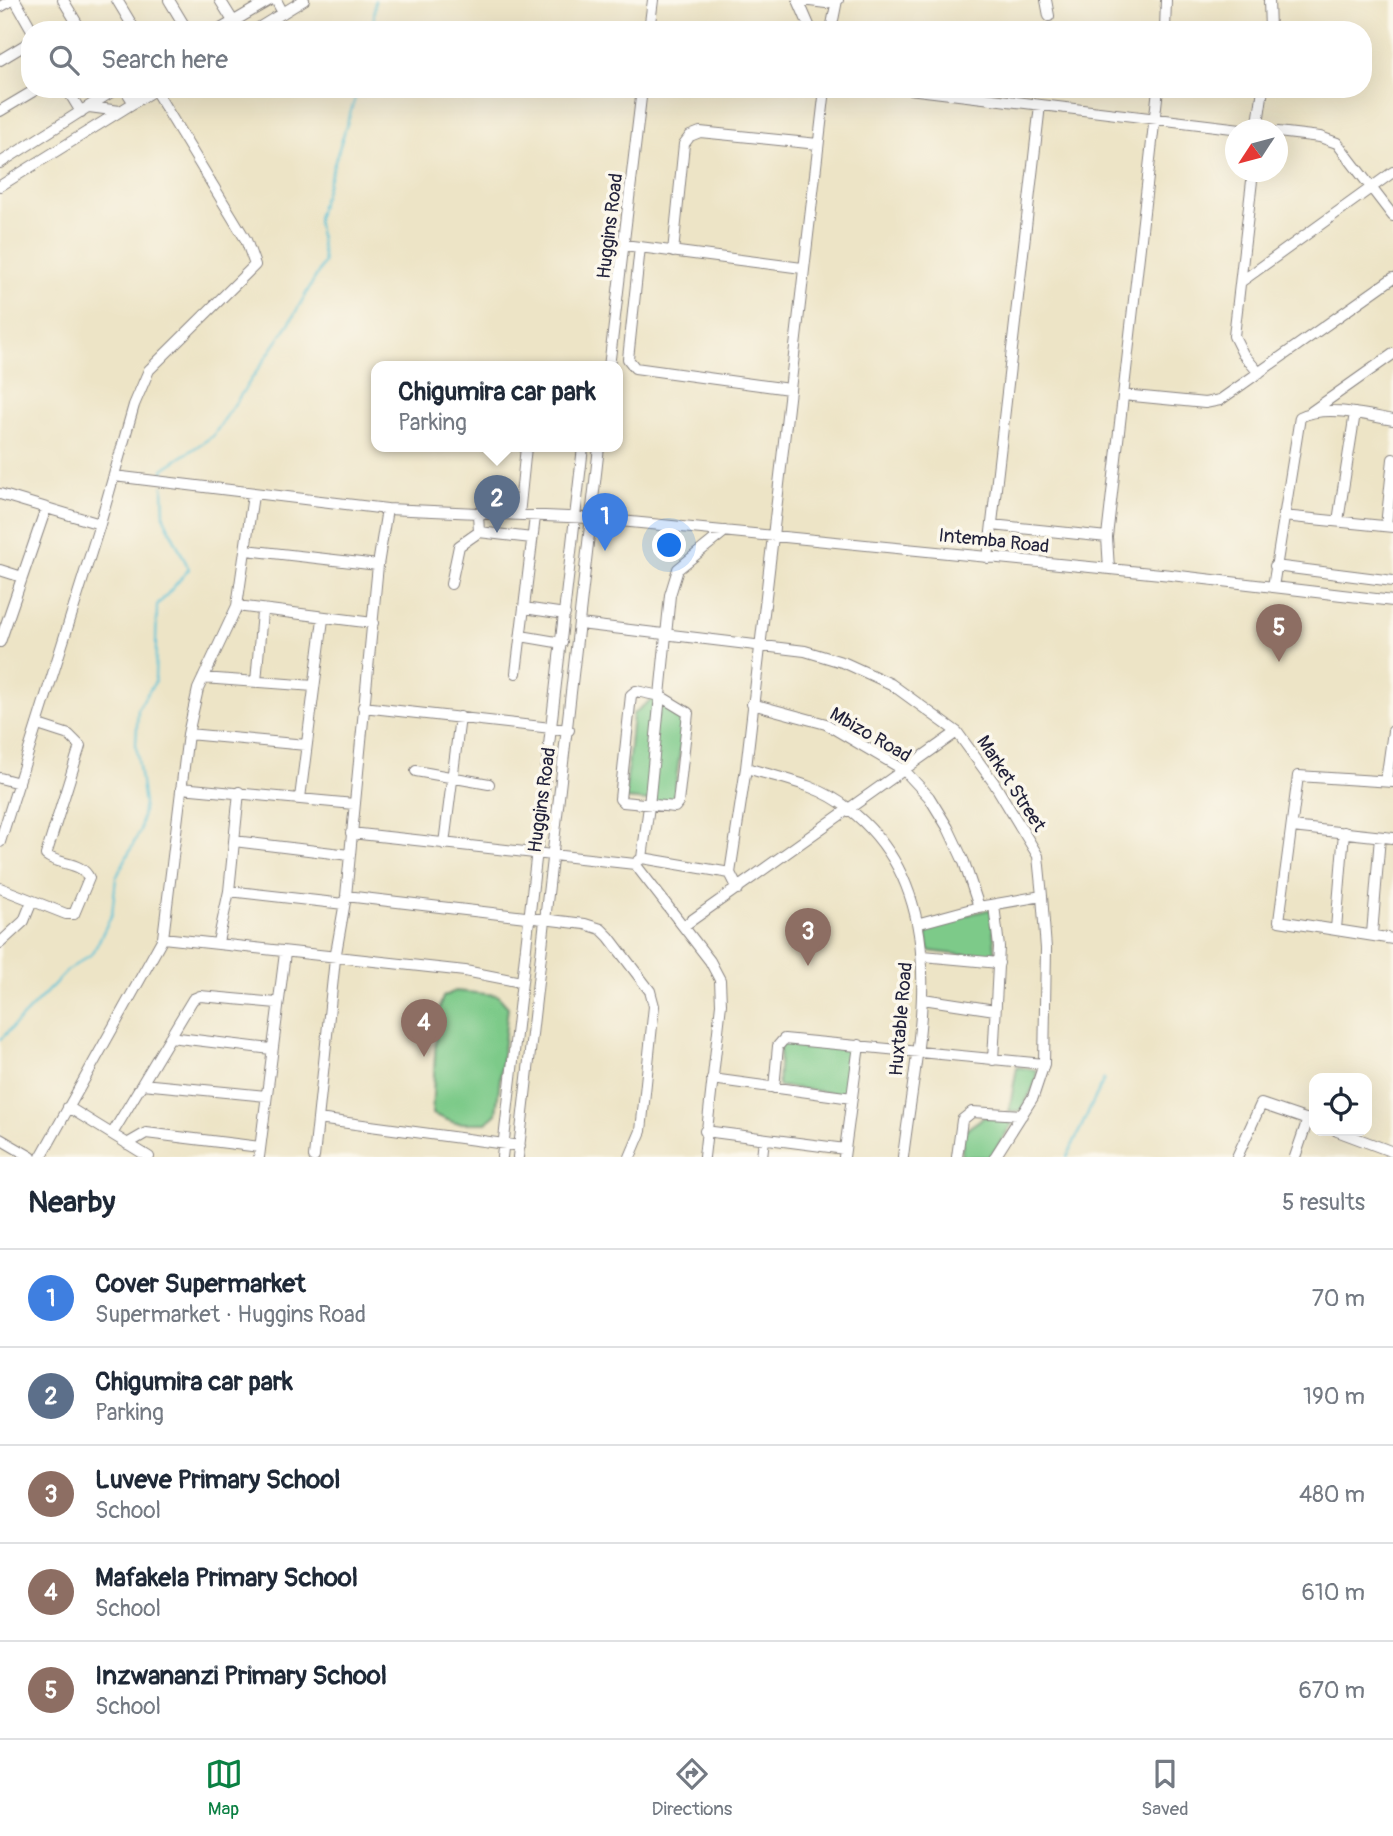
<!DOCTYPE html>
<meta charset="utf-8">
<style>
:root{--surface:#fff;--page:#f2f2f3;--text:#1f2937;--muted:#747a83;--line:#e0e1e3;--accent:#0b8043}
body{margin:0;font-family:Pangolin,sans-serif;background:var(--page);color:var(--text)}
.controls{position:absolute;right:21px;bottom:21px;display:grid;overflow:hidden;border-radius:14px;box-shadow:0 7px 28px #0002}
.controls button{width:63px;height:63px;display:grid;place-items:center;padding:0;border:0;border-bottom:2px solid var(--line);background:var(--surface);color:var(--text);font:35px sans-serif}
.compass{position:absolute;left:1225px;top:119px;width:63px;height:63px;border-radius:50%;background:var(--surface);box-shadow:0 7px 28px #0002;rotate:234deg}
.you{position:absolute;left:670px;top:546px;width:24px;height:24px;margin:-18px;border:5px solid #fff;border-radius:50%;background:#1a73e8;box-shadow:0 0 0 10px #1a73e833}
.badge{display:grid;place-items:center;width:46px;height:46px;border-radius:50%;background:var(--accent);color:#fff;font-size:23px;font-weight:700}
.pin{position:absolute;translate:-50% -58px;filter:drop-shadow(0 2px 4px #0008)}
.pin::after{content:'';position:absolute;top:37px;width:24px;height:21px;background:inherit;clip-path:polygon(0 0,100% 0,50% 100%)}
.popup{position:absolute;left:371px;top:361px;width:252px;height:91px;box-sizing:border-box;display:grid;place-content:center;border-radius:14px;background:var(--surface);filter:drop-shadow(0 2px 5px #0005);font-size:23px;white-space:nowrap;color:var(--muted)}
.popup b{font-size:26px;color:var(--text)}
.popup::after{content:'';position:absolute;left:50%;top:100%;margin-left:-14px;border:14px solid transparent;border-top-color:var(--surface)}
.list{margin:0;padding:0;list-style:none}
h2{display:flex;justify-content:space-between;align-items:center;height:91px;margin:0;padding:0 28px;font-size:30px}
h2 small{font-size:23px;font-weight:400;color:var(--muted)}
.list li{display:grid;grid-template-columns:46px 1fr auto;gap:21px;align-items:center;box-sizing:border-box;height:98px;padding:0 28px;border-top:2px solid var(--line)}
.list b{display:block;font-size:26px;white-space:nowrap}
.list p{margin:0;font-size:23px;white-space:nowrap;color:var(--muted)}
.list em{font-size:23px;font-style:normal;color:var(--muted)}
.icon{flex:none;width:38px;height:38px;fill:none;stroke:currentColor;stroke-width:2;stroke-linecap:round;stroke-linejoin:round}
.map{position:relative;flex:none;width:1393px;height:1157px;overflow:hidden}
.search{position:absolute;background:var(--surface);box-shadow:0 7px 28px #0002;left:21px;right:21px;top:21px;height:77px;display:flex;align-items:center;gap:18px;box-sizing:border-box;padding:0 24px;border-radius:28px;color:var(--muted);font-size:26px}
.sheet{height:581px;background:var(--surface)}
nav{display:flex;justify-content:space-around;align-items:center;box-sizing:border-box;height:98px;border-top:2px solid var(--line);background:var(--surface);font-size:19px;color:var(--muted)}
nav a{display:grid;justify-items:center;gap:4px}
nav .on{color:var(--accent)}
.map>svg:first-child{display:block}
.green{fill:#7dca89;stroke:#507662;stroke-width:2}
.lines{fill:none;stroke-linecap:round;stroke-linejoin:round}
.stream{stroke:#5bc2d8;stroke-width:2}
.minor-casing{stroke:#888380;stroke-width:12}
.minor{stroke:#fff;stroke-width:10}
.labels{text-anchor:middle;stroke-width:7;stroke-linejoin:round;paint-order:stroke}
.street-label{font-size:19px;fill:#22223b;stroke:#fbf7ec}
</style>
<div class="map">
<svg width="1393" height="1157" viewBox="0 0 1393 1157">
<rect width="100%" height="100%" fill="#fbf7ec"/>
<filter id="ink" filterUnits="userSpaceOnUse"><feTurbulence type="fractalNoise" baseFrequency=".0143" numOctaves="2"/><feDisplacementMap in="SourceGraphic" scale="14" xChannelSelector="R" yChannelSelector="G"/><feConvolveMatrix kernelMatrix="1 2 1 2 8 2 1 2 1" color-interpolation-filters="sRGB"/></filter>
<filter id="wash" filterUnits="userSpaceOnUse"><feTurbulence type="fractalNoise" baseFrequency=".00686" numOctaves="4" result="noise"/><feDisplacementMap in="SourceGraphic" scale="28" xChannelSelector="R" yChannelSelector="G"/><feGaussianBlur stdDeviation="1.57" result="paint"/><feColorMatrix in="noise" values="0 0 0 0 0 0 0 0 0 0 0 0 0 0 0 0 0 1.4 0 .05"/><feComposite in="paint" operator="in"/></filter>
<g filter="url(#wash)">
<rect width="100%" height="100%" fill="#ede4c6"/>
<path class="green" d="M653,698l32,18 -12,87 -48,-4 8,-85z
M991,909l5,50 -67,-8 -4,-26z
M455,991l42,4 11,12 -12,107 -10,9h-31l-23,-9 5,-99 6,-18z
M786,1041l68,7 -5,47 -71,-9 2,-40z
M1017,1067l20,3 -2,14 -14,27h-12z
M984,1117l31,2 -24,38h-30l3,-26z"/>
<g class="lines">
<path class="stream" d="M373,30l2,-30
M163,477v-8l50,-33 77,-114 34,-60 -7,-44 41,-129
M0,1040l68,-70 25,-17 19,-39 4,-36 24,-47 4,-27 -8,-60 2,-36 17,-26 2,-76 32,-37 -25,-51 -1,-32
M1067,1157l37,-78"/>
</g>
</g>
<g filter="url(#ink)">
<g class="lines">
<g class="minor-casing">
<path id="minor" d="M15,0l17,30
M63,0l18,30
M117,0l18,30
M169,0l18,30
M220,0l13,21
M276,0l7,13
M798,0l13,30
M802,0l24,3 12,-3
M1046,0l3,16
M1269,0l1,30
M0,7l12,-7
M219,30l51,-30
M255,30l49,-30
M649,30l4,-30
M831,30l6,-30
M1165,30l1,-30
M0,60l30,-18
M67,89l14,23
M125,89l9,14
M909,89l340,41
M89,107l31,4
M0,111l37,-22
M1257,130l6,-41
M1278,132l42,5 17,6 56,73
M0,163l116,-74
M1253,172l-19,164 9,18 16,19
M0,186l156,-97
M624,245l178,23
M640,247l-12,112 7,9 154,21
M673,252l11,-108 6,-8 10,-4 118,12
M1242,281l151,-109
M609,367l33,-278
M1123,395l82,8 15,-3 173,-122
M1311,412l82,-58
M114,476l273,33 203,9 581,57 222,26
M0,494l100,30
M519,515l7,-68
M1283,516l110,11
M1338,521l17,-108
M992,525l115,12
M1386,526l7,-67
M479,532l53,6
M246,550l132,15
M988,558l52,-453
M1275,566l118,15
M1109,569l-2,-32 51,-448
M0,570l22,7
M451,584l8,-38 20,-14 -1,-18
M1273,587l27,-170c25,-13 66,-2 93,3
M237,606l136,17
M524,608l41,6
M580,624l225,27 40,12 46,21 66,48 37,51 44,73 4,40 4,53 -2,115 -11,33 -38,60
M521,636l41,7
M0,642l46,-134
M516,673l19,-156
M203,678l111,8
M256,682l6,-70
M636,691l24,5 28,17 -10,90 -3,4 -52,-5 -3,-3 11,-104z
M752,704l74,20 78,46 25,27 19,31 16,34 15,45
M363,707l206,23
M188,734l118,11
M746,768c35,10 74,17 103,41 109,86 68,230 54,348
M416,771l73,13
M0,778l19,5
M1386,781l7,-50
M1393,782l-95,-6 -19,145 114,18
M181,788l173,16
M300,798l23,-179
M1292,827l101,11
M351,833l284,31 75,97 10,19 1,24 -17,153
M234,841l115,14
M0,842l100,-318 34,-119 15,-35 106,-105 -9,-25 -91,-150
M444,844l16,-127
M642,858l88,15
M635,864l7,-6 7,-52 21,-211 8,-26 47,-38
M0,888l66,26h8l15,-36c-8,-17 -29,-12 -43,-23l34,-109 -11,-11 -31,-10
M738,889l-8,-16 16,-105 79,-679
M229,891l115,13
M346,896l239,28 16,5 8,8 41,54 4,15 -13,125 -11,26
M920,923l59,-16 63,-11
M685,925l272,-193
M1336,929l8,-97
M1372,934l8,-97
M163,938l302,33 56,11
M218,942l11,-51 10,-99
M0,943l24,-22 8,-20
M923,956l76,7
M923,999l72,11
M170,1037l101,12
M993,1060l6,-113 -5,-42
M712,1079l140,19
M142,1084l124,12
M774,1088l4,-42 6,-7 260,25
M68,1107l81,50
M318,1119l202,27
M705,1131l140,18
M1337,1131l56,21
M112,1134l81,-135 7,-3 77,7
M0,1139l31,18
M127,1144l19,-11 114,14
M41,1157l122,-219 25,-204 10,-45 39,-83 16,-111
M259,1157l26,-204
M314,1157l21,-198 11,-63 32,-331 9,-56
M502,1157l81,-710
M518,1157l81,-710
M762,1157l2,-18
M844,1157l15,-112
M957,1157l5,-37 10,-8 50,3
M1237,1157l24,-53 53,18
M1295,1157l13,-38"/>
</g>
<use href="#minor" class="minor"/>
</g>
</g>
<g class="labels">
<g class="street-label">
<text transform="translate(609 226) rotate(-83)" y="7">Huggins Road</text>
<text transform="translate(994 540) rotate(6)" y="7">Intemba Road</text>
<text transform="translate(871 734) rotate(30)" y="7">Mbizo Road</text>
<text transform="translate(1012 783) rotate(57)" y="7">Market Street</text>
<text transform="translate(541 800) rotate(-82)" y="7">Huggins Road</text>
<text transform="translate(900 1019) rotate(-85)" y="7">Huxtable Road</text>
</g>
</g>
</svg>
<div class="controls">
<button><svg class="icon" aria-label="locate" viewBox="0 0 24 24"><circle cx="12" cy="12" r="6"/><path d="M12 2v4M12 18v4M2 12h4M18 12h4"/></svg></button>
</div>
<svg class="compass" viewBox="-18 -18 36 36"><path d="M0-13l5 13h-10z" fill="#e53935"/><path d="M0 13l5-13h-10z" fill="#747a83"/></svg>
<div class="you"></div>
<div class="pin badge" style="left:605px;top:551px;background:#3f7fe0">1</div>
<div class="pin badge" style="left:497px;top:533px;background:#5c6f8a">2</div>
<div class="popup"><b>Chigumira car park</b>Parking</div>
<div class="pin badge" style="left:808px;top:966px;background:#8d6e63">3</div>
<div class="pin badge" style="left:424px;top:1057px;background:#8d6e63">4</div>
<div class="pin badge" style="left:1279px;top:662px;background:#8d6e63">5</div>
<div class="search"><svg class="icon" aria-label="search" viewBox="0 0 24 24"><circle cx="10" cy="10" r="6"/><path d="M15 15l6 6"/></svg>Search here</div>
</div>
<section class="sheet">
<h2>Nearby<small>5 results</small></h2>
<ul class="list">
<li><span class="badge" style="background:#3f7fe0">1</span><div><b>Cover Supermarket</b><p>Supermarket · Huggins Road</p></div><em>70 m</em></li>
<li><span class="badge" style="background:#5c6f8a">2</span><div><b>Chigumira car park</b><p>Parking</p></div><em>190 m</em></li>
<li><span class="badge" style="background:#8d6e63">3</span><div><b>Luveve Primary School</b><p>School</p></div><em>480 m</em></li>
<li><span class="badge" style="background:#8d6e63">4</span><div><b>Mafakela Primary School</b><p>School</p></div><em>610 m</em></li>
<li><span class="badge" style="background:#8d6e63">5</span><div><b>Inzwananzi Primary School</b><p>School</p></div><em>670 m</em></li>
</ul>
</section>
<nav>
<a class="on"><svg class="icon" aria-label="map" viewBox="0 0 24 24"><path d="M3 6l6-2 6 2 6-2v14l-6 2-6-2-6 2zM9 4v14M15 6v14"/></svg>Map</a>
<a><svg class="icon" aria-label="directions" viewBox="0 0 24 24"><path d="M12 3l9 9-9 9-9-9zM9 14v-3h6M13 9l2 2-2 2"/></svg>Directions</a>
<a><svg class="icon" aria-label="saved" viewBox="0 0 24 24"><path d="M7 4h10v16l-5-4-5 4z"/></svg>Saved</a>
</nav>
